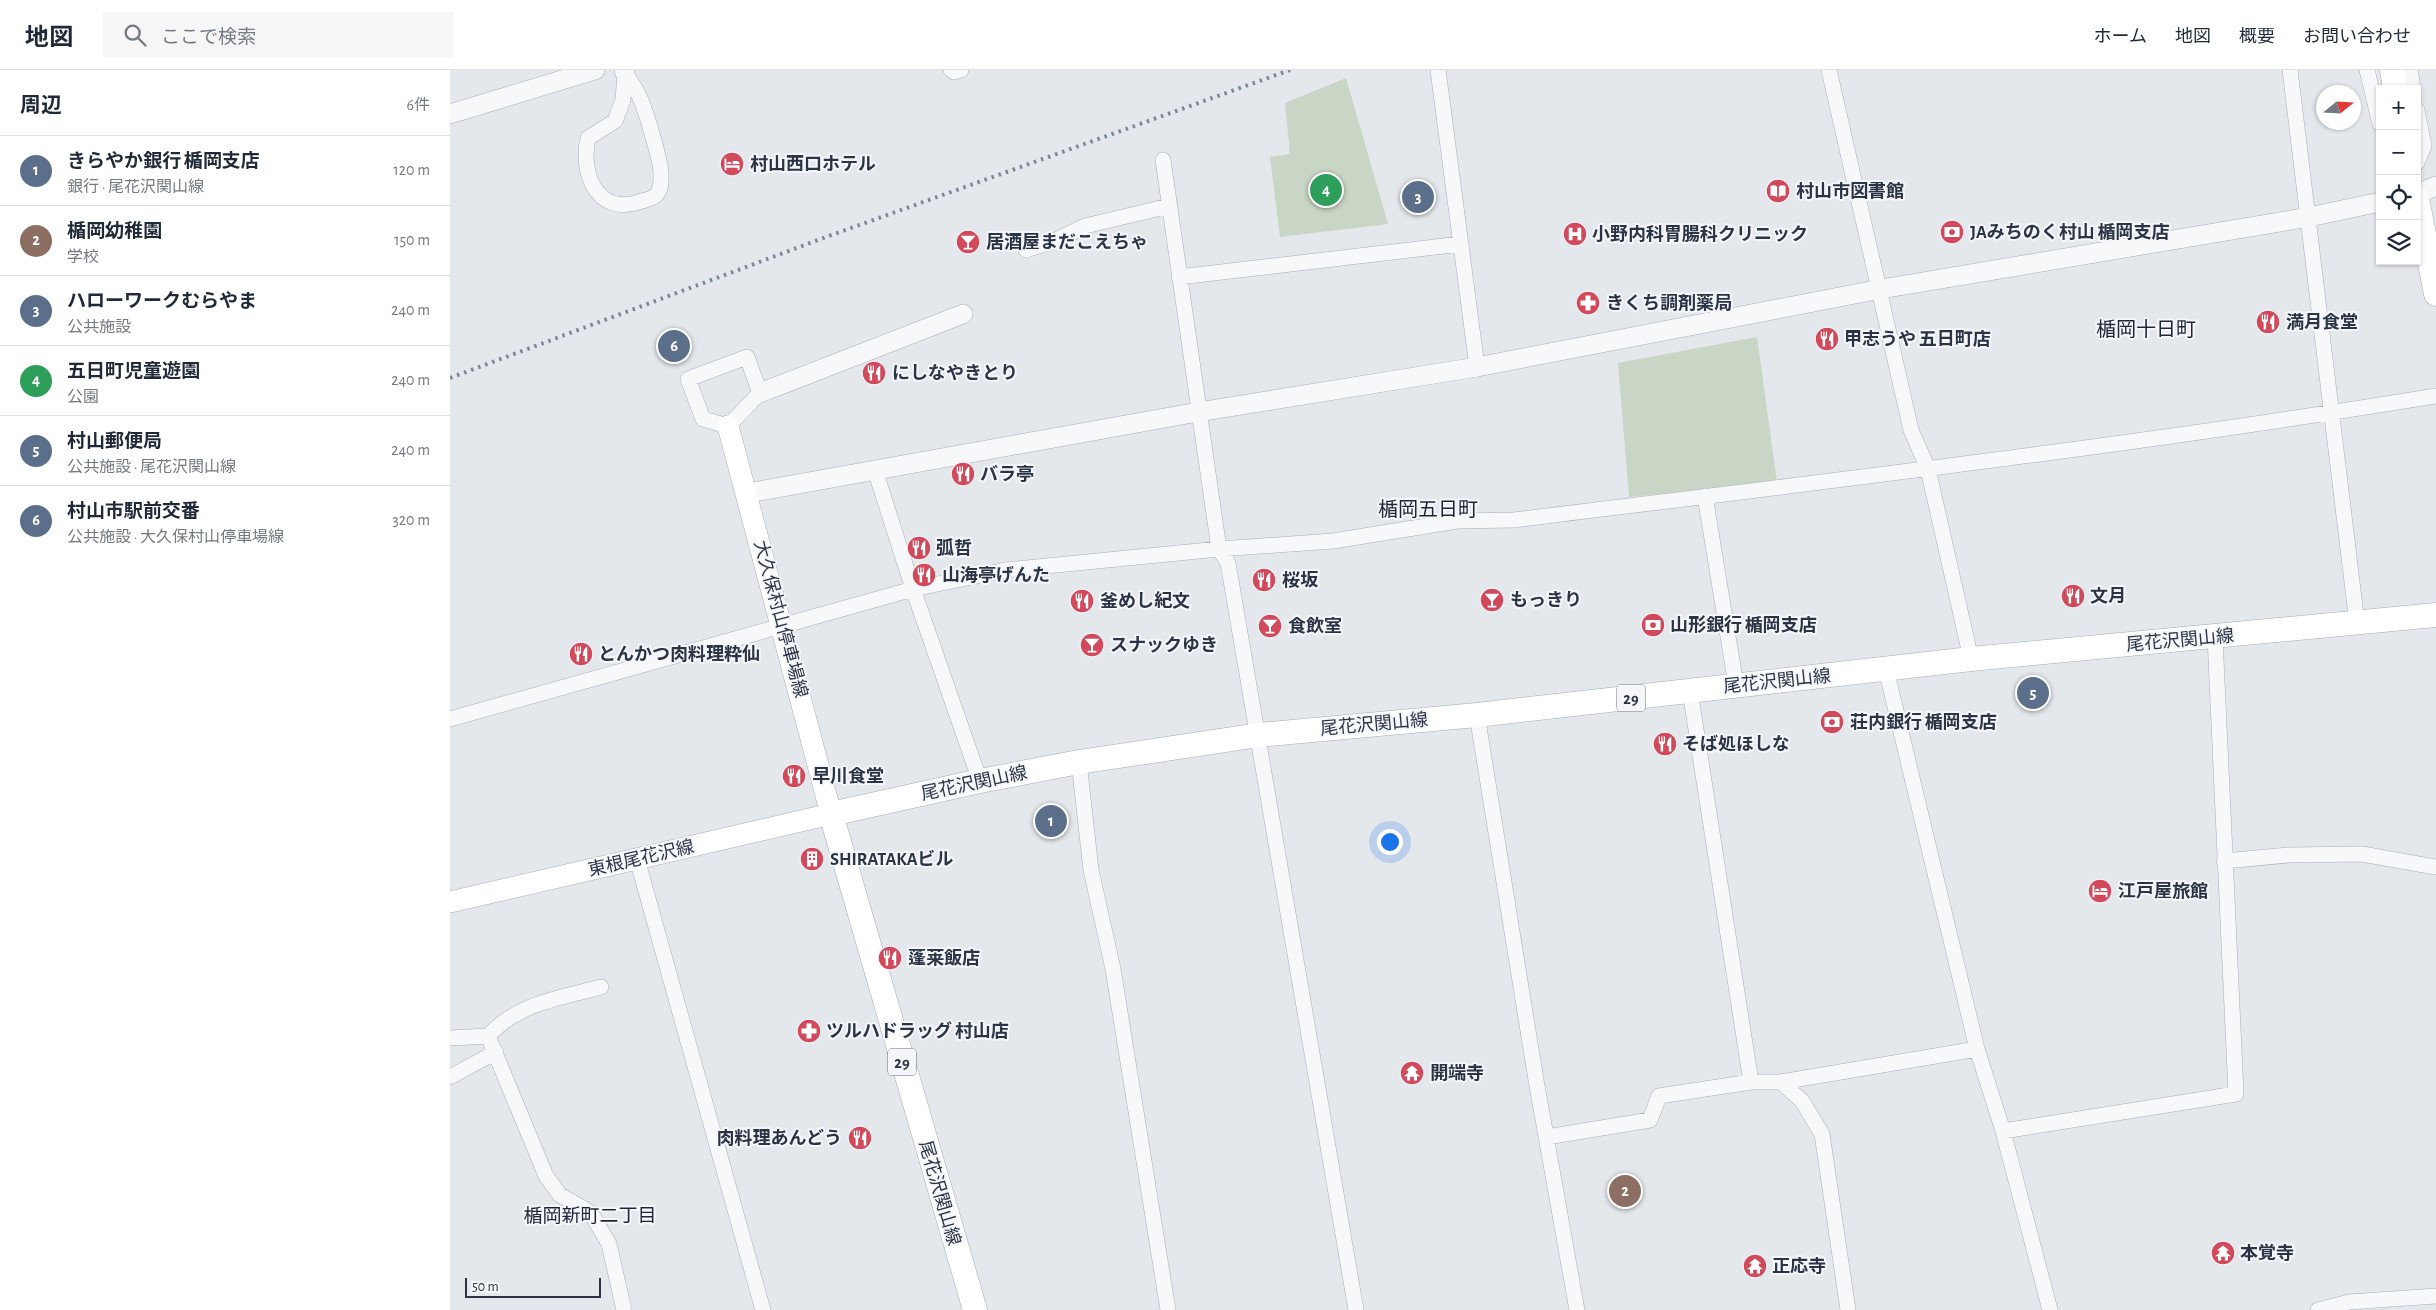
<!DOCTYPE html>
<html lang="ja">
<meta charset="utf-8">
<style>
:root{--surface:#fff;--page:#f6f6f7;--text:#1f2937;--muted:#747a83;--line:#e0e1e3;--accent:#d1495b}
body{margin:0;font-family:"Alegreya Sans","Noto Sans JP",sans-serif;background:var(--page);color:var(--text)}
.controls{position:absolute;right:15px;top:15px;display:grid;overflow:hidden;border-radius:0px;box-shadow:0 1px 4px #0004}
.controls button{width:45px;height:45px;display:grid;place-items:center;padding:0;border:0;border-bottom:1px solid var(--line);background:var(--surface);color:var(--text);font:25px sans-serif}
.compass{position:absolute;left:1866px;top:15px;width:45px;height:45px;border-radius:50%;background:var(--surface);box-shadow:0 1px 4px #0004;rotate:72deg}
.scale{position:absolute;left:15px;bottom:12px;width:136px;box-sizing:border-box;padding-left:5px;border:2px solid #2b3445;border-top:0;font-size:14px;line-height:18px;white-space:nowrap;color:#2b3445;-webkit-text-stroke:4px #f4f6f9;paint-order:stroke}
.you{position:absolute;left:939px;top:771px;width:18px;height:18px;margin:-12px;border:4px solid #fff;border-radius:50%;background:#1a73e8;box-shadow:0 0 0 8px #1a73e833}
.badge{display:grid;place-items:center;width:32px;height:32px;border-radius:50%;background:var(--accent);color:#fff;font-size:16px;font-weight:700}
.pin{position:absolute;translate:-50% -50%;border:2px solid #fff;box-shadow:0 1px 5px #0006}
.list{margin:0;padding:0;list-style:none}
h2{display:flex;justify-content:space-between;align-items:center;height:65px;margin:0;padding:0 20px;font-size:21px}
h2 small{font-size:16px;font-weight:400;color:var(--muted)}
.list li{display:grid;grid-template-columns:32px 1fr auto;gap:15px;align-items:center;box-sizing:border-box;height:70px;padding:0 20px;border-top:1px solid var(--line)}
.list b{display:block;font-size:19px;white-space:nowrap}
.list p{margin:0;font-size:16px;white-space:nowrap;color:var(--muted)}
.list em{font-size:16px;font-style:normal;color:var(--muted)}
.icon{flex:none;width:28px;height:28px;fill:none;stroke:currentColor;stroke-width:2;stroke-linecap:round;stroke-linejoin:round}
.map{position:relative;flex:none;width:1986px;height:1240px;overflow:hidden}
header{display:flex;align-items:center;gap:30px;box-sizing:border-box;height:70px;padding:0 25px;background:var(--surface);border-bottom:1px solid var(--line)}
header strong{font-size:24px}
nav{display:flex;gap:28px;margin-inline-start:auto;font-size:18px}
.search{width:350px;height:45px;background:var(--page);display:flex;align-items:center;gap:12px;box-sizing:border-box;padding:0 18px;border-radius:0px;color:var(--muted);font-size:19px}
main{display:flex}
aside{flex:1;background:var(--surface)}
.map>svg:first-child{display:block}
.green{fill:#c9d6c5}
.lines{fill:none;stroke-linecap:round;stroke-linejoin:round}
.minor-casing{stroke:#a9aeb7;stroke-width:16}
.tertiary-casing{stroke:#a9aeb7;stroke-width:20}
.secondary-casing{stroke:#a9aeb7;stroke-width:22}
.primary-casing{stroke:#a3abb8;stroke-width:25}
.minor{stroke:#f7f8fa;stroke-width:15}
.tertiary{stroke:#f7f8fa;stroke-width:19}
.secondary{stroke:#fff;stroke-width:21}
.primary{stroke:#fff;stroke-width:24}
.rail{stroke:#7d8696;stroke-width:4;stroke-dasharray:2.5 5;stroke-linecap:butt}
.labels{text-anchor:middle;stroke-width:4;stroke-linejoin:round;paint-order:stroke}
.shield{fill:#f4f6f9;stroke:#676e7b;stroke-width:1}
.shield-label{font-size:16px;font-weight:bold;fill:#2b3445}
.poi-label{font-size:18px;font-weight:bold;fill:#2b3445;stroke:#f4f6f9;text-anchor:start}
.street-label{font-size:18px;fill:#2b3445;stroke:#f4f6f9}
.neighbourhood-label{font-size:19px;fill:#1d2536;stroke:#f4f6f9}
.quarter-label{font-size:20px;fill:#1d2536;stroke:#f4f6f9}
</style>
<header>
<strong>地図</strong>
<div class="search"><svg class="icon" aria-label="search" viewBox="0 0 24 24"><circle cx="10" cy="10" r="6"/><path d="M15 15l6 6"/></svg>ここで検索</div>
<nav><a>ホーム</a><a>地図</a><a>概要</a><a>お問い合わせ</a></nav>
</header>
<main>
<aside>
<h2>周辺<small>6件</small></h2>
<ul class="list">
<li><span class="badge" style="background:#5c6f8a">1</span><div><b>きらやか銀行 楯岡支店</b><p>銀行 · 尾花沢関山線</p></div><em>120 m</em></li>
<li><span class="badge" style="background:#8d6e63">2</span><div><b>楯岡幼稚園</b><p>学校</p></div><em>150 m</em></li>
<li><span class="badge" style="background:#5c6f8a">3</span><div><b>ハローワークむらやま</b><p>公共施設</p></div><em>240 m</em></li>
<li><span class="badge" style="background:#2e9e5b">4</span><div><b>五日町児童遊園</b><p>公園</p></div><em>240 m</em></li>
<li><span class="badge" style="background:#5c6f8a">5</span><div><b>村山郵便局</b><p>公共施設 · 尾花沢関山線</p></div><em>240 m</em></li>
<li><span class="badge" style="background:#5c6f8a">6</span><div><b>村山市駅前交番</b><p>公共施設 · 大久保村山停車場線</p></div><em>320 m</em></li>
</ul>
</aside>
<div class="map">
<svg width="1986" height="1240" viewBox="0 0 1986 1240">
<rect width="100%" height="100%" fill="#e4e7ec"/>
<path class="green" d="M896,8l42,146 -108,13 -10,-80 20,-3 -5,-51z
M1307,267l20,145 -148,15 -11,-134z"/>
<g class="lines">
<g class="minor-casing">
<path id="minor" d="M501,0l3,2 7,-2
M988,0l39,297
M1379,0l82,360 17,39 43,190
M1840,0l67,553
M1917,0l13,54
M1960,0l3,19
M175,3c5,8 11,15 14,23 6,11 22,66 22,77 0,8 1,16 -5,22 -3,4 -12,5 -17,7 -42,14 -59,-29 -51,-64l27,-17 8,-21z
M1967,40l7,36 -7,17
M713,90l56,389 9,14 128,747
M576,180l28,-9 31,-15 84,-20
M729,207l282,-33
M297,287l13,36 -32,33 -25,-7 -15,-40z
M425,400l38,119 67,192
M1255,426l31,189
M1436,599l91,380 26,82 47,179
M1240,621l61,391
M1027,645l59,365 41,230
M0,649l463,-130 93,-19 213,-21 114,-8 124,-20 57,-1c307,-38 616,-74 922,-124
M629,692l12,108 22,99 55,341
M187,789l126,451
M1774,791l65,-6 73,-1 74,13
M38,966c30,-33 72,-38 113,-49
M0,968l38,-2 58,140 14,19 31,18 18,31 15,66
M0,1007l46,-25
M1331,1012l196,-33
M1553,1061l233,-37 -21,-457
M1097,1067l103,-17 9,-24 92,-14h30l21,19 20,33 26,176
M1868,1240l31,-8 87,-6"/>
</g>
<g class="tertiary-casing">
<path id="tertiary" d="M174,0l1,3
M0,44l145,-44
M1967,124l19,-8
M310,323l203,-79
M298,423l450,-81 279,-45 404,-78 428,-72 71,-15"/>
</g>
<g class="secondary-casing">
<path id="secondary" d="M0,832l381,-88 -103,-388"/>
</g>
<g class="primary-casing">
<path id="primary" d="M1942,0l3,19
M1967,129l19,95
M525,1240l-144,-496 149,-33 99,-19 180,-27 218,-20 494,-56 465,-44"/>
</g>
<use href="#minor" class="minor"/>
<use href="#tertiary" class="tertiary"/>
<use href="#secondary" class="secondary"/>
<use href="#primary" class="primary"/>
<path class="rail" d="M0,308l376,-141 464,-167"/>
</g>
<defs>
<g id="hotel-disc" transform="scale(1.25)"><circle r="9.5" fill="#d1495b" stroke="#f4f6f9"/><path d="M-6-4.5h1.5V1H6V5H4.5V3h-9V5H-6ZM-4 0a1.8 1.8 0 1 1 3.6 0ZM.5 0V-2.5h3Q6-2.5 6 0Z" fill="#fff"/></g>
<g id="library-disc" transform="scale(1.25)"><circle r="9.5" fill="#d1495b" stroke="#f4f6f9"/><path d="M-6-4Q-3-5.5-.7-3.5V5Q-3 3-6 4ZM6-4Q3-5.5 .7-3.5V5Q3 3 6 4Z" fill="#fff"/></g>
<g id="bank-disc" transform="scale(1.25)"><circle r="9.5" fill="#d1495b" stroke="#f4f6f9"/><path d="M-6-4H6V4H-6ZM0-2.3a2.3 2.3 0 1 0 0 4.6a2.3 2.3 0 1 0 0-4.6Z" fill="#fff"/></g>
<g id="hospital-disc" transform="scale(1.25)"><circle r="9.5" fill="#d1495b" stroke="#f4f6f9"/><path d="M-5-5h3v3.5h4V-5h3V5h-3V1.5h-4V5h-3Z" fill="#fff"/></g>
<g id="bar-disc" transform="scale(1.25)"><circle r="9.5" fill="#d1495b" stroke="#f4f6f9"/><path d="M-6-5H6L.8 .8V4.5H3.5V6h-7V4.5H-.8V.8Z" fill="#fff"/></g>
<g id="pharmacy-disc" transform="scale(1.25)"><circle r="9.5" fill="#d1495b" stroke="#f4f6f9"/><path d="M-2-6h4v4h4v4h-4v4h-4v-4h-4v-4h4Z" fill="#fff"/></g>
<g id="restaurant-disc" transform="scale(1.25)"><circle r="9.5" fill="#d1495b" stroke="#f4f6f9"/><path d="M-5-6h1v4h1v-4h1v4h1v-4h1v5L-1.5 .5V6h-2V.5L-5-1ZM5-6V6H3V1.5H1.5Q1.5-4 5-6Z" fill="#fff"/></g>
<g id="building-disc" transform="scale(1.25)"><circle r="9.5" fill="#d1495b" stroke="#f4f6f9"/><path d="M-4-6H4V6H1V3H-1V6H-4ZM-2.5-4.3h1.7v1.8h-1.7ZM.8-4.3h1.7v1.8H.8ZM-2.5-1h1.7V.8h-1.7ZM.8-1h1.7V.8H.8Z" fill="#fff"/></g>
<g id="temple-disc" transform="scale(1.25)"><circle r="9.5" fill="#d1495b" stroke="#f4f6f9"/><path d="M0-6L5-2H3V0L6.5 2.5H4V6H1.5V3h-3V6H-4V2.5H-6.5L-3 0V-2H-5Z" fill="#fff"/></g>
</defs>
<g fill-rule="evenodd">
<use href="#hotel-disc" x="282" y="94"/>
<use href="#library-disc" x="1328" y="121"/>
<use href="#bank-disc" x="1502" y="162"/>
<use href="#hospital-disc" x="1125" y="164"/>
<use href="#bar-disc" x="518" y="172"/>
<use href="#pharmacy-disc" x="1138" y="233"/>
<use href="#restaurant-disc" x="1818" y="252"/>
<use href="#restaurant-disc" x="1377" y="269"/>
<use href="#restaurant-disc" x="424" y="303"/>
<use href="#restaurant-disc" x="513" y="404"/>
<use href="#restaurant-disc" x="469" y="478"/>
<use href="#restaurant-disc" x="474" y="505"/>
<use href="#restaurant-disc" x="814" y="510"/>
<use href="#restaurant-disc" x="1623" y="526"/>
<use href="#bar-disc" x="1042" y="530"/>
<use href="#restaurant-disc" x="632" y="531"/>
<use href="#bank-disc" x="1203" y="555"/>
<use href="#bar-disc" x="820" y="556"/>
<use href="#bar-disc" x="642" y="575"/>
<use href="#restaurant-disc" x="131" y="584"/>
<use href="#bank-disc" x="1382" y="652"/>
<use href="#restaurant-disc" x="1215" y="674"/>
<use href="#restaurant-disc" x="344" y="706"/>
<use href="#building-disc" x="362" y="789"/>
<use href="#hotel-disc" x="1650" y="821"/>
<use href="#restaurant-disc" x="440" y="888"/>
<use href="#pharmacy-disc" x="359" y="961"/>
<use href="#temple-disc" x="962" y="1003"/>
<use href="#restaurant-disc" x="410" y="1068"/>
<use href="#temple-disc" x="1773" y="1183"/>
<use href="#temple-disc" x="1305" y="1196"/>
</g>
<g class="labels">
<g class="shield">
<rect x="1167" y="614.5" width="28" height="27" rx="4"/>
<rect x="438" y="978.5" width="28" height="27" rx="4"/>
</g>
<g class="shield-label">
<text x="1181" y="634">29</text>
<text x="452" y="998">29</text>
</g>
<g class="poi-label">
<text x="300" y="100">村山西口ホテル</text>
<text x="1346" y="127">村山市図書館</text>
<text x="1520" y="168">JAみちのく村山 楯岡支店</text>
<text x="1142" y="170">小野内科胃腸科クリニック</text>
<text x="536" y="178">居酒屋まだこえちゃ</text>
<text x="1156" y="239">きくち調剤薬局</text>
<text x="1836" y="258">満月食堂</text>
<text x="1394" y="275">甲志うや 五日町店</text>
<text x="442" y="309">にしなやきとり</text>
<text x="530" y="410">バラ亭</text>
<text x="486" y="484">弧哲</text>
<text x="492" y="511">山海亭げんた</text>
<text x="832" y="516">桜坂</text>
<text x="1640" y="532">文月</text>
<text x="1060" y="536">もっきり</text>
<text x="650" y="537">釜めし紀文</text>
<text x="1220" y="561">山形銀行 楯岡支店</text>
<text x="838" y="562">食飲室</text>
<text x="660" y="581">スナックゆき</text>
<text x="148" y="590">とんかつ肉料理粋仙</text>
<text x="1400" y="658">荘内銀行 楯岡支店</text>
<text x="1232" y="680">そば処ほしな</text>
<text x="362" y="712">早川食堂</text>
<text x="380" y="795">SHIRATAKAビル</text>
<text x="1668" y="827">江戸屋旅館</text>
<text x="458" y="894">蓬莱飯店</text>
<text x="376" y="967">ツルハドラッグ 村山店</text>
<text x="980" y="1009">開端寺</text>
<text x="392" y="1074" text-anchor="end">肉料理あんどう</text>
<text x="1790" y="1189">本覚寺</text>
<text x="1322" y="1202">正応寺</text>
</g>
<g class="street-label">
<text transform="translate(331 549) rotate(75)" y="6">大久保村山停車場線</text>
<text transform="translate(1730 570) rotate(-5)" y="6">尾花沢関山線</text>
<text transform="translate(1327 611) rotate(-6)" y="6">尾花沢関山線</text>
<text transform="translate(924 654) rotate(-5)" y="6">尾花沢関山線</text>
<text transform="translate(524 713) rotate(-12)" y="6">尾花沢関山線</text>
<text transform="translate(191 788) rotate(-13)" y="6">東根尾花沢線</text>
<text transform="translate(490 1123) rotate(74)" y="6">尾花沢関山線</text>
</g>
<g class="neighbourhood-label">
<text x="140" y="1152">楯岡新町二丁目</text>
</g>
<g class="quarter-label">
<text x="1696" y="266">楯岡十日町</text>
<text x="978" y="446">楯岡五日町</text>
</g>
</g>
</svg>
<div class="controls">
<button>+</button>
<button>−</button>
<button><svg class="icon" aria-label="locate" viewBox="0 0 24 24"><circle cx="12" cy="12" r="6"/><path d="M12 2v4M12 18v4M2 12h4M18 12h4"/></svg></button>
<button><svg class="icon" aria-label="layers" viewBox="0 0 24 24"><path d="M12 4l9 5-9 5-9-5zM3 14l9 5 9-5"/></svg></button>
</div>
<svg class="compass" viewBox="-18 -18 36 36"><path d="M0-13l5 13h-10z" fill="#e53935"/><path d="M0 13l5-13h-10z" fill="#747a83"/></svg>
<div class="scale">50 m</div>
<div class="you"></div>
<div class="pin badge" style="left:601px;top:751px;background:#5c6f8a">1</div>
<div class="pin badge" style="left:1175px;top:1121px;background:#8d6e63">2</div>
<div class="pin badge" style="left:968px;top:127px;background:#5c6f8a">3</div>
<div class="pin badge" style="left:876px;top:120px;background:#2e9e5b">4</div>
<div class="pin badge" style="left:1583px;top:623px;background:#5c6f8a">5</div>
<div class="pin badge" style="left:224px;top:276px;background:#5c6f8a">6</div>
</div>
</main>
